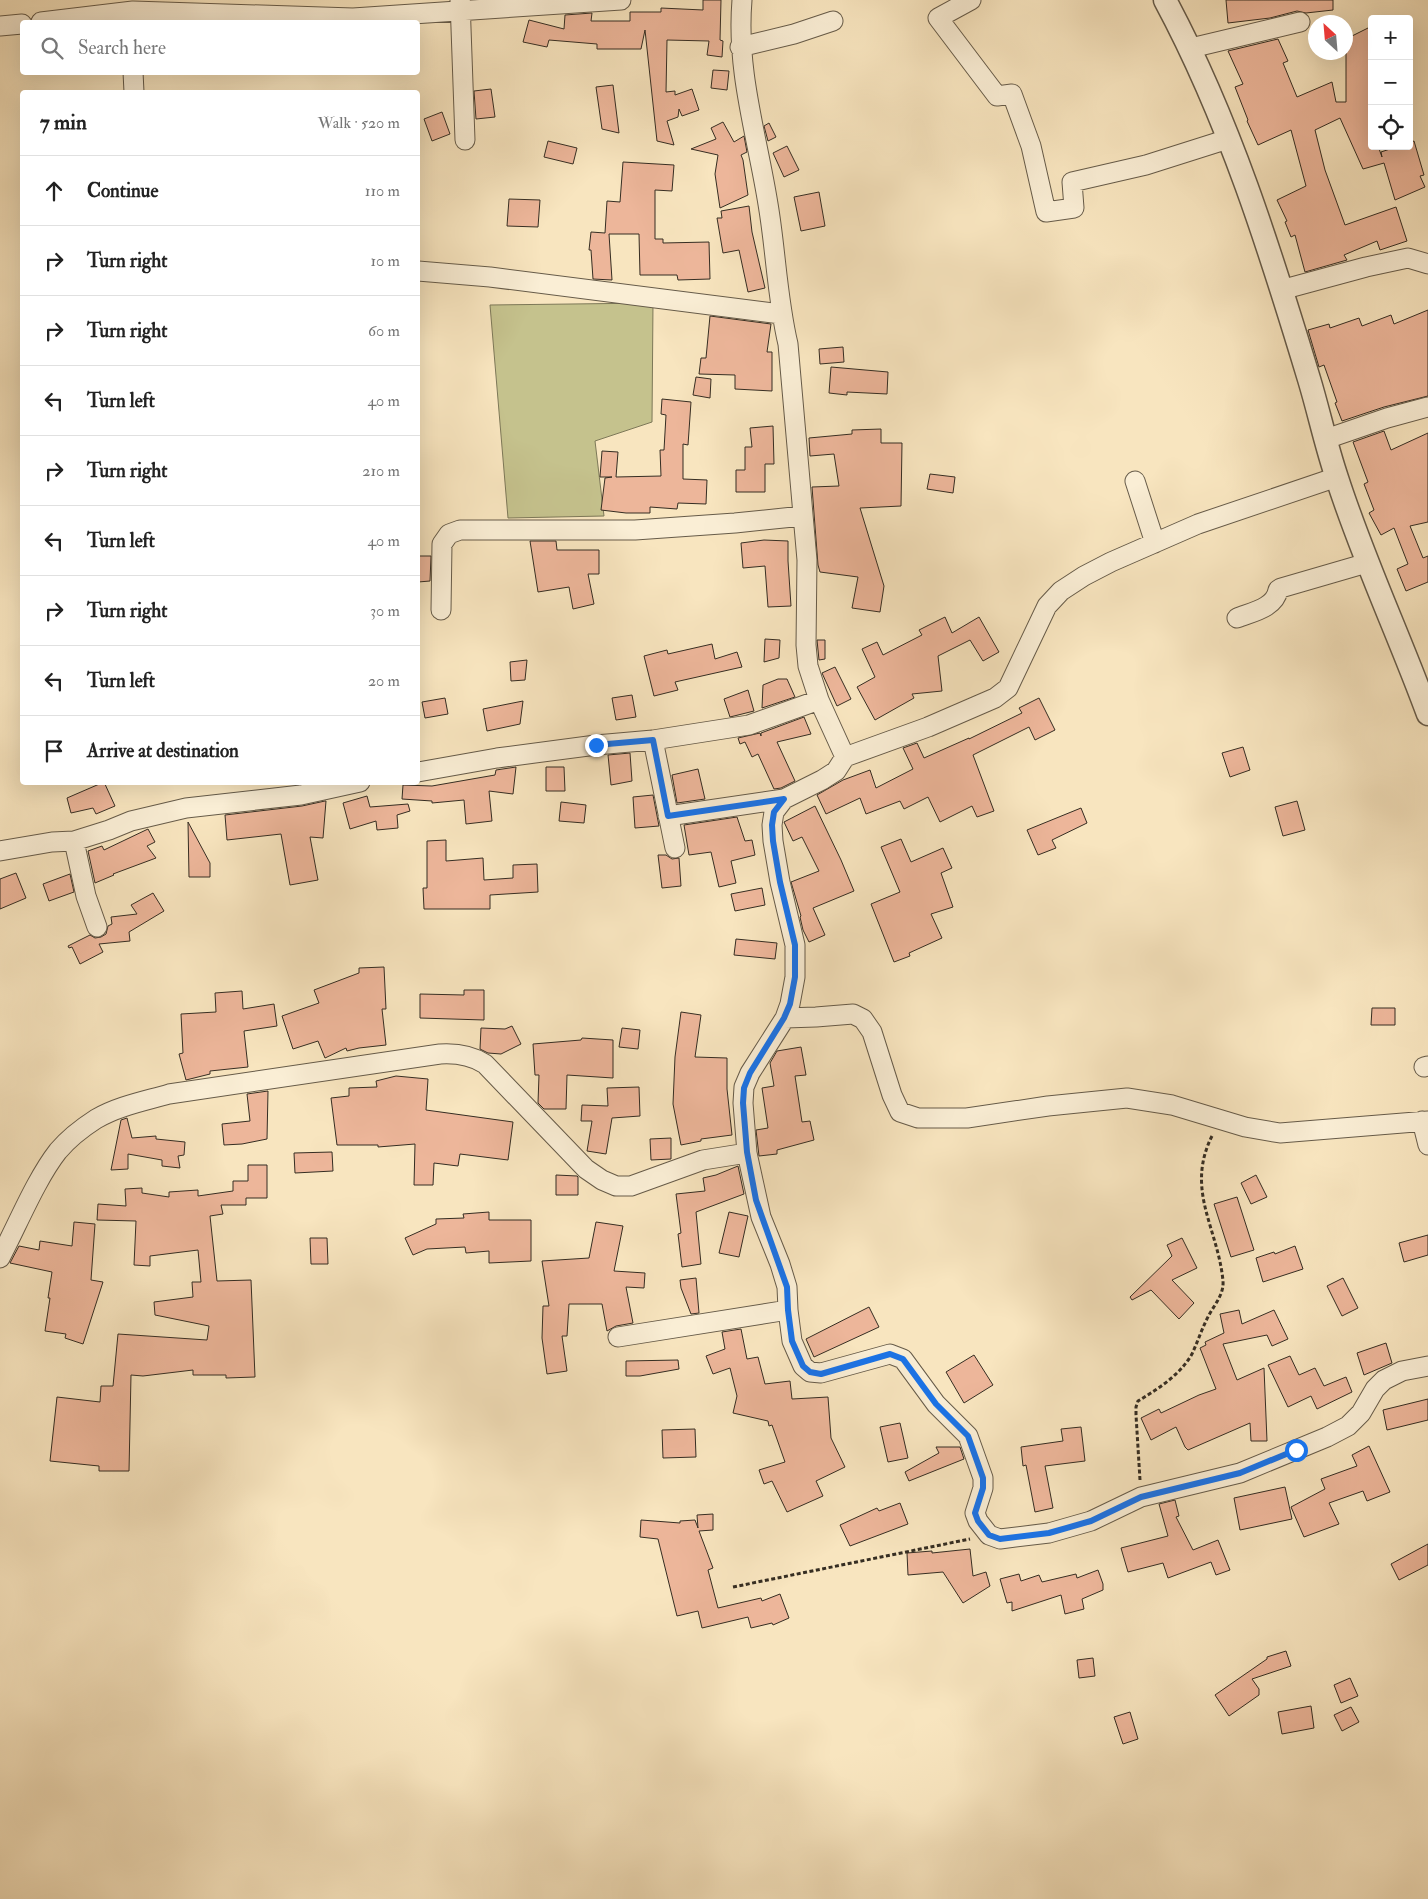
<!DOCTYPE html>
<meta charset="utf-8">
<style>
:root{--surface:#fff;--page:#f6f6f6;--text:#222;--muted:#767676;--line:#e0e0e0}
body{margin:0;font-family:"IM FELL Double Pica",serif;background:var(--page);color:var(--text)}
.controls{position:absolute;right:15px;top:15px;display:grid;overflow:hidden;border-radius:5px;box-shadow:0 5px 20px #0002}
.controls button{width:45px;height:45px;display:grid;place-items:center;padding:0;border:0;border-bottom:1px solid var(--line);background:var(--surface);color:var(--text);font:25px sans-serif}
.compass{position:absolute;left:1308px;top:15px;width:45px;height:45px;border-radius:50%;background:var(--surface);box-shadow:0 5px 20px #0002;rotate:334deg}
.stop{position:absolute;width:15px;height:15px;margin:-11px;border:4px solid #1a73e8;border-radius:50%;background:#fff}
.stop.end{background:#1a73e8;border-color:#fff;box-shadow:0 1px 5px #0008}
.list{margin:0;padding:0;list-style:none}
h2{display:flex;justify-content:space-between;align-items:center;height:65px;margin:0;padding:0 20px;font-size:21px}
h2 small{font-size:16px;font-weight:400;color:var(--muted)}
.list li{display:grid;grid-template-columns:32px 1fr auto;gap:15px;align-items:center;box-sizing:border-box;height:70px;padding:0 20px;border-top:1px solid var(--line)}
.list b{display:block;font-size:19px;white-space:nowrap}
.list em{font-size:16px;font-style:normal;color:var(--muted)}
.icon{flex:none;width:28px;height:28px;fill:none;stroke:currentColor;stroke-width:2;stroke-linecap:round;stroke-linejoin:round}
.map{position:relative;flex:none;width:1428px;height:1899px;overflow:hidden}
.search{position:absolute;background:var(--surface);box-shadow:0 5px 20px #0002;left:20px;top:20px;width:400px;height:55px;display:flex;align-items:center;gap:12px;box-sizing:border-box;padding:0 18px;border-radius:5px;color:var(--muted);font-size:19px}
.panel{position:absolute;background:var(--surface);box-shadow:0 5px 20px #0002;left:20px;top:90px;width:400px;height:695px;border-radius:5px}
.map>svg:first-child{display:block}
.green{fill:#c5c28d;stroke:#7d7858}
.building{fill:#edb69a;stroke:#352d22}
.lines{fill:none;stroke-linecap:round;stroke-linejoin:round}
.minor-casing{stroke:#665b49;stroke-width:21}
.tertiary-casing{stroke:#665b49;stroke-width:25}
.path{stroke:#352d22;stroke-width:3;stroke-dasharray:4 2.5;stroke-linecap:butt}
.minor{stroke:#faeed5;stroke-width:19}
.tertiary{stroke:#faeed5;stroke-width:22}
.route{stroke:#1a73e8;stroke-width:6}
</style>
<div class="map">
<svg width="1428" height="1899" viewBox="0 0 1428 1899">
<rect width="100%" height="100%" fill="#f8e5bf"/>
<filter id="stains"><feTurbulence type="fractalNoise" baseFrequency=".004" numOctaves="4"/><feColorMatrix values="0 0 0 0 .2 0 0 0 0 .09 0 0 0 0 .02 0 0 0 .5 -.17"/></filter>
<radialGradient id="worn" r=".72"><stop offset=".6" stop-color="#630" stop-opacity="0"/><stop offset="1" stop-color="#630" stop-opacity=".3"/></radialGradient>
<path class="green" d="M653,303l-1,119 -57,19 9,75 -96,2 -18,-213z"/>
<path class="building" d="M703,0h18l-1,40 3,1 -1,16 -15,-2 2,-14 -42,-1 -1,52 9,-1v4l17,-6 7,21 -17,6 -3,-7 -1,8 -11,4 7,24 -17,-4 -12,-111 -4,19h-44v-5l-48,-4 -2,7 -24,-5 6,-22 35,9 1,-14 27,-2 -1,8h39v-9h31v-4l42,2z
M1226,0h107v10l-27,3 -9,-2 -27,7 -42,5z
M1372,26v120h6l4,11 -1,-5 18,-6h10v-3l5,-2 10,34 -4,1 5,11 -30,13 -11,-37 -21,6 -23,-51 -25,12 10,40 20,55 51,-18 11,34 -27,9 -3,-9 -33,14 3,5 -42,12 -10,-37 -4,2 -6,-15 2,-1 -10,-21 29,-14 -15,-56 -33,15 -11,-24 1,-1 -13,-33 8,-3 -15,-33 50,-12 10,22 -5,2 14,34 35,-15 4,20h10v-63z
M713,70l16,1 -2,19 -16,-2z
M613,85l6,48 -17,-4 -6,-42z
M491,89l4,28 -19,2 -2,-28z
M442,112l8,22 -18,7 -8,-22z
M723,122l11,20 10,-6 3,16 -6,3 2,5 5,35 -28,13 -5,-34 3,-19 -27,-6 25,-10 -5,-11z
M769,123l7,14 -8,4 -4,-15z
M548,141l29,7 -4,16 -29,-7z
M787,146l12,24 -15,7 -11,-24z
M623,162l51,3 -2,26 -17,-1v49h8v4l46,-1 1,37 -32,1 -1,-5h-37l-1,-41h-30l3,46 -19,-1 -2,-29h-2l2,-18 14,1 2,-32 13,1z
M819,192l6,34 -24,5 -7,-34z
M509,199l31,1 -2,27 -31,-1z
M749,206l3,26 13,56 -17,4 -9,-42 -16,3 -6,-35h5l-1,-7z
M1428,310v86l-44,11 -42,14 -7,-18 2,-1 -13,-37 -5,2 -11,-37 21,-6 1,4 29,-10 3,8 29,-11 3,9z
M710,316l61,8 -4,28h5v39l-37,-2v-14l-36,-1 2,-16h5z
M843,347l1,15 -24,2 -1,-15z
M831,367l57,5 -1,22 -40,-2v3l-18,-2z
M696,377l15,2 -1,19 -17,-3z
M662,399l29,3 -3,43 -5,-1v35l24,1 -1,24 -28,-1 -1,6 -27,-2v6h-24l-25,-3 4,-32 7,-1h-12l2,-26 16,1 -2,25 45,-1 -1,-26h4l2,-35 -5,-1z
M773,426l1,38h-9v28h-29v-22h9v-23h7l-2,-19z
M881,429v14h21l-1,63 -41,2 24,78 -4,26 -28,-4 6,-31 -38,-5 -2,-7 -6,-78 27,-1 -5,-32 -24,2 -1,-18 43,-4v-4z
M1384,431l7,19 37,-17v89l-18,4 13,32 5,-2v26l-22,9 -9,-22 11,-5 -14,-36 -13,7 -12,-22 5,-3 -10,-26 4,-2 -15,-40z
M930,474l25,3 -2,16 -26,-4z
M764,540l24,1v20l3,45 -23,1 -3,-41 -22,2 -2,-25z
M530,541h26l1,9h42v24h-11l6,30 -21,5 -4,-22 -31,5z
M418,556h13l-1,25 -12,1z
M945,617l7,16 27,-16 20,35 -16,9 -13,-21 -32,16 4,35 -30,3 2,4 -39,22 -18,-33 18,-10 -13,-28 15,-7 6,13 39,-20 -3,-5z
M765,639l15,1 -1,18 -15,4z
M817,640h8v19l-6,1z
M712,644l3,15 22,-7 5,15 -67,15 3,8 -24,6 -10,-40 23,-6 1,4z
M527,660l-2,20 -14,1 -1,-19z
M835,667l16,32 -14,7 -15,-33z
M778,679h9l8,18 -33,11 1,-23z
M748,690l6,21 -24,6 -6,-18z
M632,695l4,22 -20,3 -4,-22z
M445,698l3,16 -23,4 -3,-16z
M1039,698l16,32 -20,10 -6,-13 -56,28 21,56 -17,6 -5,-11 -32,16 -12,-25 -24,12 -4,-8 -34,13 -6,-16 -34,16 -9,-19 26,-15 27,-10 6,18 37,-19 -10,-21 14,-5 7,15 45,-20v1l53,-26 -3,-5z
M523,701l-3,23 -33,7 -4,-22z
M804,717l7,17 -34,8 18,39 -14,7 -7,1 -16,-35 -6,3 -7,-15 -5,2 -2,-6 22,-5 1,3v-3z
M1243,747l7,23 -20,7 -8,-24z
M630,753l2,28 -21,4 -3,-30z
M516,767l-3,27 -24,-3 3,30 -26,3 -2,-24 -32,3v-2l-30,-2 1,-14 29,1 63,-11 1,-5z
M546,767h18l1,24h-19z
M698,769l7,30 -28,4 -5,-28z
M104,782l11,24 -19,8 -3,-6 -22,5 -4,-15z
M653,795l6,31 -24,2 -2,-31z
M367,796l3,11 38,-3 2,7 -13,4 1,13 -21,2 -1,-9 -26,8 -7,-26z
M325,801h1l-3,37 -13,-1 8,43 -28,5 -9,-51 -54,6 -2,-25 77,-9z
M1297,801l8,29 -22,6 -8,-29z
M561,802l25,3 -2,18 -25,-2z
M815,806l26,54 13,31 -41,17 12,27 -16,7 -6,-12 -3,-13 1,-1 -10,-34 28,-11 -17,-34 -9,4 -9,-19z
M1081,808l6,15 -35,17 4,8 -18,7 -11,-25z
M737,817l8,24 7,-1 3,15 -24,6 5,22 -17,4 -8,-35 -22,3 -5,-30z
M188,822l22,41v14h-21z
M148,829l7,13 -8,4 9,12 -43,16 1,1 -19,8 -7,-32 14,-5 2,4z
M901,839l10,23 32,-14 9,20 -11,5 12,34 -22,7 11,24 -33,15 1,3 -16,6 -23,-58 29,-12 -19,-45z
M446,840v21l37,-3 1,22 29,-2v-13l24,-1 1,28 -48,3v14h-66l-1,-21h4v-47z
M658,855h8l6,4 7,-1 2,28 -19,2z
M16,873l10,25 -26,11v-30z
M70,874l4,18 -25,9 -6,-17z
M762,888l3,17 -30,6 -4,-17z
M153,893l11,18 -35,21 1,9 -31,3 4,8 -23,12 -8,-17 -3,1 -1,-2 22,-11 5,3 6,-1 5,-3 2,-8 4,-2 -1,-7 26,-3 -6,-9z
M736,939l41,4 -2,16 -41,-4z
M384,967l2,42h-4l4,36 -27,3 -12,3 -1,-3 -21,10 -7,-17 -25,8 -11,-33 37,-13 -5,-13 45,-17v-5z
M464,990h20v30l-64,-2v-24l44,1z
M242,991l1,18 31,-5 3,22 -33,5 4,36 -38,4v3l-24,6 -7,-26 4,-1 -2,-39 35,-2 -1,-19z
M1372,1008h23v17h-24z
M681,1012l20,3 -6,42 32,1v31l5,46 -31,4v2l-20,4 -8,-41 2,-47z
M512,1026l9,18 -20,10 -13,-1 -8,-4 1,-21 24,1z
M622,1028l18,2 -2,19 -19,-2z
M582,1038l31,2v38l-46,-3 -1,34h-22l-6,-6 1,-28h-4l-2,-31 48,-4z
M801,1047l5,28 -11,1 7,46 8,-1 4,19 -37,10v4l-18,2 -3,-26 12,-2 -6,-40 12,-2 -4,-23 7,-12z
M396,1076l32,3 -2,31 87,12 -5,38 -48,-6 -2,12 -24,-3 -1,22h-19l1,-41 -37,3v-2h-41l-6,-47 18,-2v-8l28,-1 -1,-6z
M639,1087l1,29 -28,2 -6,36 -19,-3 5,-30h-11l1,-16 26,1 -1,-18z
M268,1091l-1,48 -25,5 -18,1 -2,-21 28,-3 -3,-27z
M127,1118l5,20 24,-2v3l29,3 -1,13 -6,1 2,12 -18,-2v-6l-34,-6v15l-17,1 10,-50z
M671,1138v21l-20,1 -1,-21z
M332,1152l1,19 -38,2 -1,-20z
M248,1165h19v33h-21v7h-25l2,9 -13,2 7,65 34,-1 4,97 -29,1v-3h-33v-5l-50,6 -12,-1 -2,96h-30v-5l-49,-5 7,-64 43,5 1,-16h12l5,-52 89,6 2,-14 -54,-11 -1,-13 39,-5 -1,-15h9l-3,-32 -48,6v10l-16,-1 2,-44 -39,-1 1,-16 28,2 -1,-17 17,-1v5l27,4v-5l29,-2v6l35,-5v-10h15z
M738,1166l6,28 -48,18 5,52 -19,3 -4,-33 3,-1 -5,-39 29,-3 -2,-13 13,-3z
M556,1175l21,1 1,1v18h-22z
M1256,1175l11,22 -16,7 -10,-21z
M1237,1197l17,53 -23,7 -17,-53z
M489,1212v8h42v41l-42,2v-12l-23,2 -1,-6 -38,2 -14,6 -8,-17 31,-14v-5l28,-1 -1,-4z
M729,1212l19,4 -9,41 -20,-4z
M74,1222l21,2 -4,56 12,2 -20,62 -18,-6 1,-4 -21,-3 5,-33h-2l4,-26 -42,-9 9,-17 20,4 1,-9 32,5z
M596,1222l27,4 -9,45 31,2 -1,15 -18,-1 7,36 -17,3 -9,5 -5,-27h-33l-2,32h-5l5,35 -20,3 -5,-36 1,-32h6l-7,-45 47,-3z
M1428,1235v20l-24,7 -5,-19z
M310,1238h17l1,26h-17z
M1182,1238l15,30 -25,12 22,23 -15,16 -28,-29 -19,10 -2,-3 42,-41 -5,-11z
M1295,1246l8,23 -40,13 -7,-24 18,-6 1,2z
M696,1278l3,35 -8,1 -10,-26 -1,-8z
M1343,1278l15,30 -16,8 -15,-30z
M869,1307l10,20 -65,30 -8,-18z
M1239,1310l3,14 32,-14 14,29 -16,7 -5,-11 -44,9 14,36 27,-12 3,73h-16l-1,-18 -62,27 -3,-3 -9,-20 -25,13 -10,-22 18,-9 2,4 38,-18 17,-6 -16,-41 6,-3 -1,-3 19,-9 -4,-19z
M741,1329l6,30 11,-2 7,27 25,-3 2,18 36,-2 3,41 14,29 -29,14 7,15 -36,16 -15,-31 -8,3 -5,-14 26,-8 -13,-37 -3,1 -1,-5 -35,-8 4,-17 -7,-28 -17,6 -7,-18 19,-7 -3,-17z
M1386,1343l6,20 -28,12 -7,-22z
M974,1355l19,30 -29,18 -18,-31z
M1290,1356l9,19 16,-7 9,18 22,-9 6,15 -35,17 -6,-13 -23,11 -20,-42z
M678,1360l1,9 -39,7h-14v-15z
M1428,1399v21l-41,10 -4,-20z
M900,1423l8,35 -20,4 -8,-35z
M1081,1427l4,34 -40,5 8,42 -18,4 -9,-47 -3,1 -2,-19 42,-6 -2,-12z
M695,1429l1,28 -33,1 -1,-28z
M1369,1446l21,46 -23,9 -4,-10 -34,12 10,21 -35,13 -13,-30 34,-18 -4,-10 36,-13 -5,-11z
M936,1447h24l4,12 -55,22 -4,-9 34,-19z
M1285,1487l7,32 -52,11 -6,-32z
M1175,1500l4,16 -3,1 17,33 25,-10 12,30 -14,5 -5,-13 -43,16 -5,-15 -35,9 -7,-24 47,-12 -9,-32z
M900,1503l8,21 -58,22 -10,-21 37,-17 2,3z
M713,1514v16l-14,1 14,37 -5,2 10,38 43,-10 1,3 18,-7 9,24 -16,7 -1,-2 -21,5 -3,-11 -46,11 -4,-17 -21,5 -19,-77 -18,-2 1,-17 39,3v-2l15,-1 3,8 -1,-13z
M1428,1544v21l-29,15 -8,-16z
M970,1549l3,27 13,-4 4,14 -27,17 -20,-31 -35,3 -1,-22 25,-2v2z
M1098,1570l5,14v6l-21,9 2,10 -19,5 -4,-19 -49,16v-9l-5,1 -7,-24 19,-5 2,7 18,-6 3,7 34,-8 1,4z
M1286,1651l5,15 -39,13 7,10v6l-30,21 -14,-21 52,-36v-2z
M1093,1658l2,18 -16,2 -2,-18z
M1350,1678l8,18 -17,7 -7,-18z
M1311,1706l3,22 -32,6 -4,-22z
M1351,1707l8,15 -17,9 -8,-16z
M1130,1712l8,27 -15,5 -9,-27z"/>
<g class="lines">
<g class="minor-casing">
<path id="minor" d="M460,0l5,140
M742,0c-6,71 15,135 26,204 8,47 9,94 20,140l19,216 -1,85 2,21 11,34 26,57
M971,0l-33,18 59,78 15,-2 19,52 15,66 28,-4 -2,-26 74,-17 82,-26
M41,22l92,-11 220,7 268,-18
M0,26l22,-2
M740,47l54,-13 39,-13
M1191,48l109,-26
M133,72l1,20
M418,271l72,6 291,37
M1281,290l85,-23 42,-9 20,6
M1326,439l61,-21 41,-11
M1337,477l-139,47 -87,38 -27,14 -23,15 -14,15 -39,82 -13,10 -67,29 -83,30 -9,14 -14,9 -38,19 -10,13 -2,13 1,16 7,41 15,63v32l-5,27 -5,14 -35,55 -6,14 -1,16 4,50 14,64 19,47 7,23 1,23 4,31 11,25 7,6 11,1 69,-19 13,5 33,45 32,32 15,42v10l-8,25 3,8 11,14 11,4 49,-6 42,-12 50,-24 99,-24 87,-36 21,-11 13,-13 14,-24 9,-9 18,-9 26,-5
M1135,481l20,62
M441,610l1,-66 7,-10 11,-4h175l100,-7 68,-7
M1237,618c15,-6 38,-10 41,-28l3,-2 86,-25
M653,740l22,108
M418,772l79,-14 99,-13 57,-5 96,-15 70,-25
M668,816l116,-17
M74,841l12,55 11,31
M0,851l52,-9 22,-1 35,-11 22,-9 55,-13 115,-13 59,-13
M785,1018l31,-1 37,-3 10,5 9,13 20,63 8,17 18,6h49l81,-12 79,-8 45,7 73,22 35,6 148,-12
M1424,1067l4,-1
M1422,1121l6,24
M0,1258c17,-32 36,-79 58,-107 11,-13 24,-23 38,-32 22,-13 49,-18 73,-25l271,-40c16,-1 31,1 45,10l101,105 16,11 14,6h15l72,-26 44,-7
M618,1337l170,-27"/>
</g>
<g class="tertiary-casing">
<path id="tertiary" d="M1165,0c64,119 105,250 144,379 10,33 17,67 28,99 26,81 62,157 91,236"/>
</g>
<path class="path" d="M1140,1480l-4,-65v-8l2,-6c20,-12 42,-26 54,-47 6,-13 10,-26 17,-39 6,-11 15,-21 14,-34 -5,-53 -38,-91 -11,-145
M733,1587l237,-48"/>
<use href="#minor" class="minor"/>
<use href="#tertiary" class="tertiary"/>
</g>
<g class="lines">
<path class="route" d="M596,745l57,-5 15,76 116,-17 -10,13 -2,13 1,16 7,41 15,63v32l-5,27 -6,14 -34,55 -6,15 -1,15 4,49 9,48 31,87 1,23 4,31 11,25 7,6 11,2 69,-20 13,5 33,45 32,32 15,42v10l-8,25 3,8 11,14 11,4 49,-6 42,-12 50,-24 99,-24 56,-23"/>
</g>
<rect width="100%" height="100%" filter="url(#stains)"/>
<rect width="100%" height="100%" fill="url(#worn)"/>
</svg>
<div class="controls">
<button>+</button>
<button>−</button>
<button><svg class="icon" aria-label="locate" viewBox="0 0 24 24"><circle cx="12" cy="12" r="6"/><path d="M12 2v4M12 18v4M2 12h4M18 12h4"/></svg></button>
</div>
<svg class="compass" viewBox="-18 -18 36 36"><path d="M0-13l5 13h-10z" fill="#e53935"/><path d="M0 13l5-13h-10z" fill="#767676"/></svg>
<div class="stop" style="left:1296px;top:1450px"></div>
<div class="stop end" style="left:596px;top:745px"></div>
<div class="search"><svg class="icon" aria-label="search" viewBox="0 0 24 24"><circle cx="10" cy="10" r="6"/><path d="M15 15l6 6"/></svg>Search here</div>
<section class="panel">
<h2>7 min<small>Walk · 520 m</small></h2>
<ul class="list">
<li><svg class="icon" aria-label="ahead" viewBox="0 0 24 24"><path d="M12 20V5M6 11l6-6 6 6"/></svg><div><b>Continue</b></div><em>110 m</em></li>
<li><svg class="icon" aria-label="right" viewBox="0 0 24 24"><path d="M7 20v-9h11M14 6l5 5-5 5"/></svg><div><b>Turn right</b></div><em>10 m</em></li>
<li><svg class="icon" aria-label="right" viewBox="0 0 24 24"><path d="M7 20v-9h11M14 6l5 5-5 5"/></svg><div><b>Turn right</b></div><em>60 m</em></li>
<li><svg class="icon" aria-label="left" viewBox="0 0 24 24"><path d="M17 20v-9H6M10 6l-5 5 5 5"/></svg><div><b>Turn left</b></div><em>40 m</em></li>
<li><svg class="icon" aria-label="right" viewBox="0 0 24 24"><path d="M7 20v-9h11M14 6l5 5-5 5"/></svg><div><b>Turn right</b></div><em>210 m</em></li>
<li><svg class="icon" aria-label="left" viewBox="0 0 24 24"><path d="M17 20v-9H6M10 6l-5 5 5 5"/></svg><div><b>Turn left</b></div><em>40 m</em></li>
<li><svg class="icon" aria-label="right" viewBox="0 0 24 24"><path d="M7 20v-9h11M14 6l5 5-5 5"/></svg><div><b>Turn right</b></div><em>30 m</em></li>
<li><svg class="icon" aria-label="left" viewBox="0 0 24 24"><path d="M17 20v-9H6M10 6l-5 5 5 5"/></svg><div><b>Turn left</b></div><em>20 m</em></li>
<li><svg class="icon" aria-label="arrive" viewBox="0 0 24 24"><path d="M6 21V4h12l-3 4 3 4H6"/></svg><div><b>Arrive at destination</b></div></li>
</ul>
</section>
</div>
